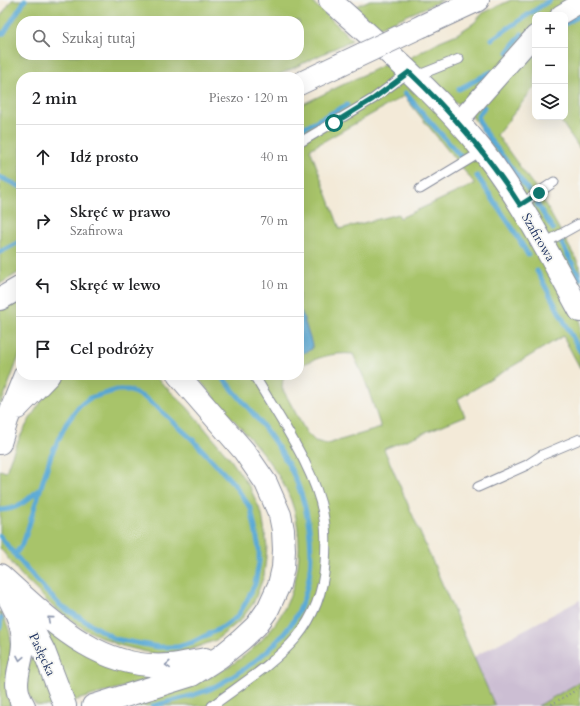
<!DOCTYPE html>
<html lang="pl">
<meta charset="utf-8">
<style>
:root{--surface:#fff;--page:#f6f6f6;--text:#202124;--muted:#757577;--line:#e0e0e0}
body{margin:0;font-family:Cardo,serif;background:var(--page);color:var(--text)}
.controls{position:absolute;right:12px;top:12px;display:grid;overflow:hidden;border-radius:8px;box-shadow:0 4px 16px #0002}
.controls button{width:36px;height:36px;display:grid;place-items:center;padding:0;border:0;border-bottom:1px solid var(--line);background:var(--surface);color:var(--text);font:20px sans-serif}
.stop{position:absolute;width:12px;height:12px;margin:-9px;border:3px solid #0f766e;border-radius:50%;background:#fff}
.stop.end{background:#0f766e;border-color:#fff;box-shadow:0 1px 4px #0008}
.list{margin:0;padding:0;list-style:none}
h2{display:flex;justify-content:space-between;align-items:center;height:52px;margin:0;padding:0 16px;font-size:17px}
h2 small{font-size:13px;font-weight:400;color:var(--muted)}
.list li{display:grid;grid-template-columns:26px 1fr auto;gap:12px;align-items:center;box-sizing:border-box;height:64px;padding:0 16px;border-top:1px solid var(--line)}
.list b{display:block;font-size:15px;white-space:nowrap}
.list p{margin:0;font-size:13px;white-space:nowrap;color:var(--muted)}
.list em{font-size:13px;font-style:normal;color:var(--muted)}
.icon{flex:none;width:22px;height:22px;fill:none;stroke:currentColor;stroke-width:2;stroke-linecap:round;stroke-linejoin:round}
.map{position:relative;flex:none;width:580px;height:706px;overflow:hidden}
.search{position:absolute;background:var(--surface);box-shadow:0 4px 16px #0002;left:16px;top:16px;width:288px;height:44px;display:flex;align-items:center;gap:10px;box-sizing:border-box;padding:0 14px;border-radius:16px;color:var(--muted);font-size:15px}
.panel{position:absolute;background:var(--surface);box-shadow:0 4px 16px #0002;left:16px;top:72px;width:288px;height:308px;border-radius:16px}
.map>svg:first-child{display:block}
.industrial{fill:#ccbed3}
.green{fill:#a8c46a;stroke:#627a64;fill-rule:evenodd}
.water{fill:#5caad6;stroke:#3c6c9a}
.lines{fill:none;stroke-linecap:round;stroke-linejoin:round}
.stream{stroke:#5caad6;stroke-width:5}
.lane-casing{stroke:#878c9b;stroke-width:11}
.street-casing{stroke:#878c9b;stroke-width:21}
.secondary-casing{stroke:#878c9b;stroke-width:24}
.highway-casing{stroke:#878c9b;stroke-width:24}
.path{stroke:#878c9b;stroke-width:2.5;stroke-dasharray:1 3;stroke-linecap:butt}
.lane{stroke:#fff;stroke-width:9}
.street{stroke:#fff;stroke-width:19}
.secondary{stroke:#fff;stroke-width:22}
.highway{stroke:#fff;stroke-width:22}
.highway-bridge-casing{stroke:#878c9b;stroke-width:24;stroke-linecap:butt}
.highway-bridge{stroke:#fff;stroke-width:22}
.oneway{stroke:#8d97ae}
.route{stroke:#0f766e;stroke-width:5}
.labels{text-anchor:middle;stroke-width:3.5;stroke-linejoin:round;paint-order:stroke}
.street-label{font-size:13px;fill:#1b2f5e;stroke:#f6f6f2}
</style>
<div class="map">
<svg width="580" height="706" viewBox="0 0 580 706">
<rect width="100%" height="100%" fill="#f6f6f2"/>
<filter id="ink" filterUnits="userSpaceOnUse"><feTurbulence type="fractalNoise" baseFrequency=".025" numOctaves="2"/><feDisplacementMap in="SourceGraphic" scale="8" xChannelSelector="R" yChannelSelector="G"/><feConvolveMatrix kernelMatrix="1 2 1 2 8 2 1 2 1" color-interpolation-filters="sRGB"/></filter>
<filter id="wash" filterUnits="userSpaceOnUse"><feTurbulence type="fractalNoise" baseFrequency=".012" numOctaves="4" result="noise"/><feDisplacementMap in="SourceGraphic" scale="16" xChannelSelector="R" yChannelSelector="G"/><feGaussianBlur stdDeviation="0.9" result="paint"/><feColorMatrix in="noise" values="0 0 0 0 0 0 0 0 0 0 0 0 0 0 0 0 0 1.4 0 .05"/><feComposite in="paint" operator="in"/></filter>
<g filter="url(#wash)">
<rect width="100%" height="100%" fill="#f3ead8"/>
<path class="industrial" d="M580,600v82l-42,24h-43l-22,-49z"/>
<path class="green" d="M12,0h298l23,21 19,19 -78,37h-253v194l-21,13v-267zM21,21h278v34h-278z
M370,0h73l-65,28 -24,-21z
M511,0h60l9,16v133l-22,-32h7v-102h-30v71l-38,49 42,58 41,73v102l-17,-32 -105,63 7,17 -81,33 111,257h-377c25,-7 52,-13 76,-22 53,-21 96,-60 104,-119 3,-24 0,-51 -11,-74 -22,-44 -62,-76 -91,-116h89l-2,4 -1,9 24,44 9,9 12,3 54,-16 -16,-48 -12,-26c-22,-2 -35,4 -54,12v-260l97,-47 94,84 -26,-39 -15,-2 -41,-43 32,-18 17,-7 17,-11 9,-10zM404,96l71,88 -75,34 -2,-4 -58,15 -30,-80z
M21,299v52l-21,56v-97z
M67,375h86l34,32 44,53 19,28 12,26 5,33 -3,29 -11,28 -13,17 -24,19 -29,11 -32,3 -37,-9 -34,-16 -32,-23 -31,-31 -21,-27v-78l6,2c9,-29 25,-59 45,-83 4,-5 11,-9 16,-14z
M0,611c4,7 9,16 10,23 5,24 -10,51 1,72h-11z
M40,624l20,13 131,31 -118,33z
M32,650l26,56c-6,0 -16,0 -21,-1 -17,-9 -8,-40 -5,-55z
M580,682v24h-42z"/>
<path class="water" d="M299,309l3,4 10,32v4l-13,6z"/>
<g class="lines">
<path class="stream" d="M565,24l15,-9
M0,34l4,-1 21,-33
M492,39l58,-39
M508,52l14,-18
M527,58l8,-8
M459,89l32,-17
M405,93l56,64
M484,107l-6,9 1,5 7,13 42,56
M299,130l48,-25
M477,176l36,53 15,26
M0,177l21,10
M537,204l16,25
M561,242l19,36
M0,252l21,-11
M537,271l43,80
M0,510c17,0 28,-10 39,-21
M0,536l15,19 31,36 16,16 53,32 43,8h20l13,-4 32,-16 14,-10 8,-13 10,-20 4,-22v-14l-8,-39 -17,-25 -41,-44 -35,-32 -13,-10 -16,-8h-12l-27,8 -11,8 -13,18 -15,31 -27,86 -9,14
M0,627l1,-9
M153,706c17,-5 41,-10 57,-17 29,-14 64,-39 82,-66 27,-42 22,-99 4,-143 -17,-39 -48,-73 -76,-105"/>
</g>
</g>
<g filter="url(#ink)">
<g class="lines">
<g class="lane-casing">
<path id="lane" d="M414,77l45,-18
M299,143l74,-44 36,-27
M420,189l63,-38
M520,205l34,-23
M543,244l36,-20
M478,487l49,-22 15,-10 38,-16
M212,706c28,-21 62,-42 85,-69 18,-22 26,-45 28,-73 1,-15 2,-30 -1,-45 -7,-49 -46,-102 -70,-144"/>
</g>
<g class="street-casing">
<path id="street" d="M560,15l20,-12
M458,122l77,-87"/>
</g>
<g class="secondary-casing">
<path id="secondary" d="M330,0c53,48 108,94 153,151 38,49 67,105 97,160
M0,585c12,16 23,38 23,58 0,23 -14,40 1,63
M21,615l11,13 12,23 21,55"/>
</g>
<g class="highway-casing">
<path id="highway" d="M422,26l56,-26
M299,84l40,-19
M0,299l21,-12
M17,408l32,-33
M0,443l7,-23 18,-45
M0,575c48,43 98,96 169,90 12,-1 24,-4 36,-6
M93,706l99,-31 28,-18 21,-17 15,-14 12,-17 11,-24 4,-17 1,-18 -1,-20 -3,-15 -14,-32 -22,-32 -66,-76"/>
</g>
<path class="path" d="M548,706l32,-18"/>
<use href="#lane" class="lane"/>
<use href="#street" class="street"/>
<use href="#secondary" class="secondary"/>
<use href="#highway" class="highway"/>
<g class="highway-bridge-casing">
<path id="highway-bridge" d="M339,65l83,-39"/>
</g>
<use href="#highway-bridge" class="highway-bridge"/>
</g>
<defs><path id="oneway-chevron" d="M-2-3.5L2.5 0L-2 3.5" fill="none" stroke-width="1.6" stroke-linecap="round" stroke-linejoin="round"/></defs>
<g class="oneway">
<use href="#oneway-chevron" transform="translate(50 619) rotate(-139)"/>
<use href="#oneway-chevron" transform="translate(20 658) rotate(101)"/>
<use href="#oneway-chevron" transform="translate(168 665) rotate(177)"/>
</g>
</g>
<g class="lines" filter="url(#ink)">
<path class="route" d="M334,123l39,-24 36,-27c42,40 79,83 111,133l19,-12"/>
</g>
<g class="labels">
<g class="street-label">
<text transform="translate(539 237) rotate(60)" y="5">Szafirowa</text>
<text transform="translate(43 654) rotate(65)" y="5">Pasłęcka</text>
</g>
</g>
</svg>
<div class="controls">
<button>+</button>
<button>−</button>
<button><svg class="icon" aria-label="layers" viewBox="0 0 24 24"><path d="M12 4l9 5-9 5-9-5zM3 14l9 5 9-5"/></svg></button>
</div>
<div class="stop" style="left:334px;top:123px"></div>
<div class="stop end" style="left:539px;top:193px"></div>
<div class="search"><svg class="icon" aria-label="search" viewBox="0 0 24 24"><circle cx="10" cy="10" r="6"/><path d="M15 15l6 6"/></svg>Szukaj tutaj</div>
<section class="panel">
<h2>2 min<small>Pieszo · 120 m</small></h2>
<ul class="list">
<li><svg class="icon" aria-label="ahead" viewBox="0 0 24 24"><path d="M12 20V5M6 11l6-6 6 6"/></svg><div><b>Idź prosto</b></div><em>40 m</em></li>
<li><svg class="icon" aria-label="right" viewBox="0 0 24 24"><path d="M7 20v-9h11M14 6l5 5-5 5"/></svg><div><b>Skręć w prawo</b><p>Szafirowa</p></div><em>70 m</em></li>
<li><svg class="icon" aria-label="left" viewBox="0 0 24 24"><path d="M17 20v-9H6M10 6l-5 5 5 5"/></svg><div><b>Skręć w lewo</b></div><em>10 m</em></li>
<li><svg class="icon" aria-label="arrive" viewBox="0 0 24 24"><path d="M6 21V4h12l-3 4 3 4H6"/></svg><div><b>Cel podróży</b></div></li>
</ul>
</section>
</div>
